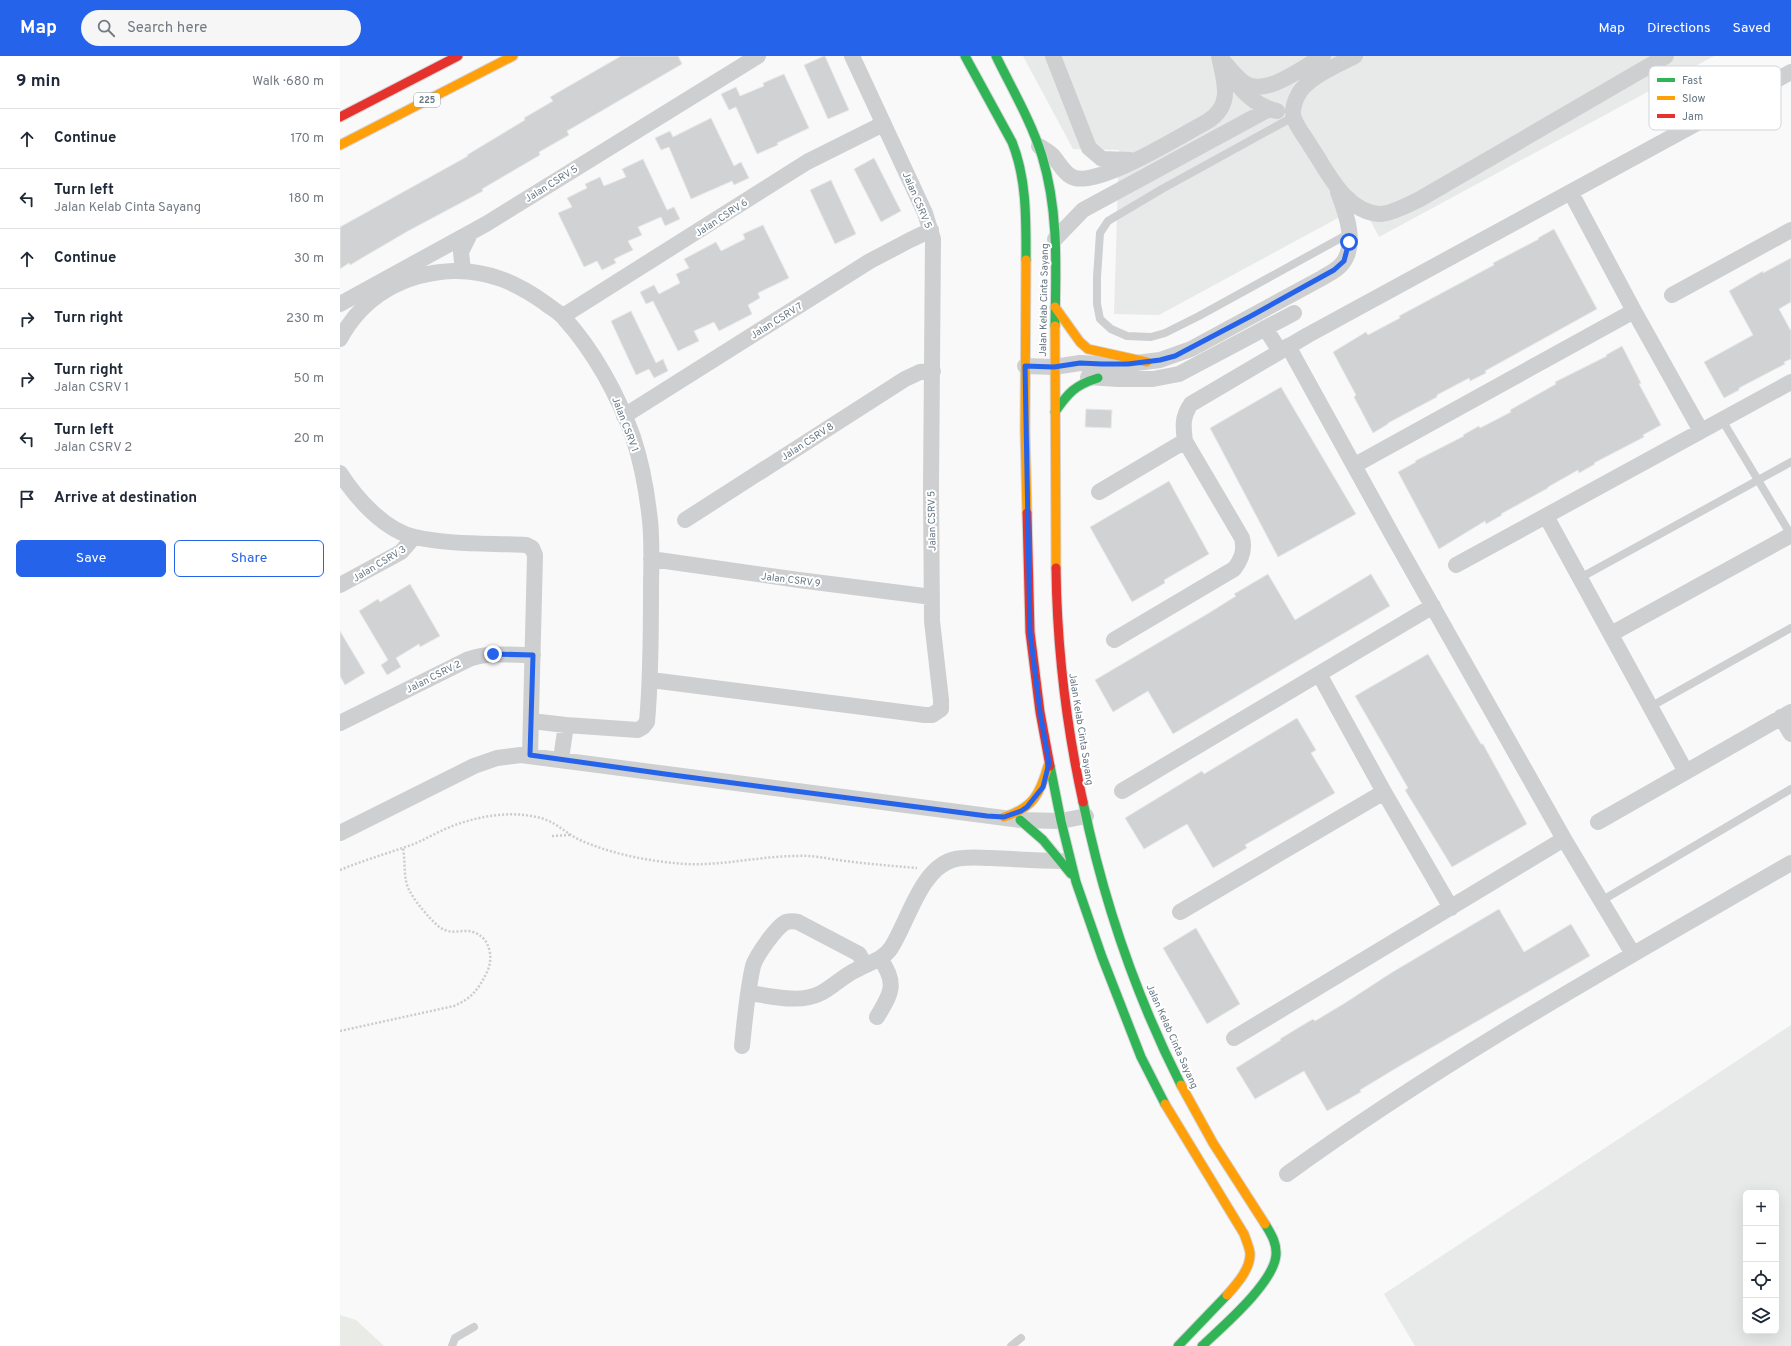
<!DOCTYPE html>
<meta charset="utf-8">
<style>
:root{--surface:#fff;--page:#f6f6f7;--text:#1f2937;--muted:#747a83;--line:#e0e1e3;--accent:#2563eb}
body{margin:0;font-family:Overpass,sans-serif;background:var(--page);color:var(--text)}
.controls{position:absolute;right:12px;bottom:12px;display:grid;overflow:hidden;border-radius:6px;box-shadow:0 4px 16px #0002}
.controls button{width:36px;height:36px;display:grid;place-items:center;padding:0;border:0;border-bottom:1px solid var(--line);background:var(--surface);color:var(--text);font:20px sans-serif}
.stop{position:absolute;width:12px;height:12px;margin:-9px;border:3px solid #2563eb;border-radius:50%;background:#fff}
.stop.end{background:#2563eb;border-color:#fff;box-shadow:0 1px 4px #0008}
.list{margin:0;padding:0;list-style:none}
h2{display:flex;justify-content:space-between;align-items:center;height:52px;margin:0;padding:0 16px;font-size:17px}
h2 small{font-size:13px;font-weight:400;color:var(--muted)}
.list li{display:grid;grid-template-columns:26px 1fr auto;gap:12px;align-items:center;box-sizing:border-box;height:60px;padding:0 16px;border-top:1px solid var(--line)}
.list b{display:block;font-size:15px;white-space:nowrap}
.list p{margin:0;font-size:13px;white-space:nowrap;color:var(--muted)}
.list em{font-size:13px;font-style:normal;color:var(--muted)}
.actions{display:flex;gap:8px;padding:12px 16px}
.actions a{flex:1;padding:9px 0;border:1px solid var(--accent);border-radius:6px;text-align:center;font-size:14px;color:var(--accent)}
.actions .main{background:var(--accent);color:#fff}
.icon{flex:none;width:22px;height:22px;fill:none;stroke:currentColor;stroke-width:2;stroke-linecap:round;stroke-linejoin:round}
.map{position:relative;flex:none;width:1451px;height:1290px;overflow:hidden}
header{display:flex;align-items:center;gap:24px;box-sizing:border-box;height:56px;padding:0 20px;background:var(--accent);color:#fff}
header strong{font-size:19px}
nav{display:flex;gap:22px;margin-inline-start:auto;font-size:14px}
.search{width:280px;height:36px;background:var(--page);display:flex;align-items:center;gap:10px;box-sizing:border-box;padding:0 14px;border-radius:22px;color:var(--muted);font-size:15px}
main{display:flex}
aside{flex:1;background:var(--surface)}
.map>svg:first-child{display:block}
.built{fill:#e8e9e9;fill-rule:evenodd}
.green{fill:#e8ebe6}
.building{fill:#d0d2d3;stroke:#e8e8e8}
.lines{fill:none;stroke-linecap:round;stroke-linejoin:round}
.fast-casing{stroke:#d5d6d7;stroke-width:11}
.slow-casing{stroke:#d5d6d7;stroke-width:11}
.jam-casing{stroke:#d5d6d7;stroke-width:11}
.path{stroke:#cbcccd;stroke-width:2.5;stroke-dasharray:2 2;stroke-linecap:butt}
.lane{stroke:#cecfd0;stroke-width:8}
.street{stroke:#cecfd0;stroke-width:16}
.fast{stroke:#30b455;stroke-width:9}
.slow{stroke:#ff9f0a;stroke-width:9}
.jam{stroke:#e5322d;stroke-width:9}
.route{stroke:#2563eb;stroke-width:5}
.labels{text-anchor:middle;stroke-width:4;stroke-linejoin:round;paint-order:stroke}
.shield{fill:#fff;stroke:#939fa8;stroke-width:1}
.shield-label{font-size:9px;font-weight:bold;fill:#657683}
.street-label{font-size:10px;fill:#657683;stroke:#fff}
.key{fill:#fff;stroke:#d1d6da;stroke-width:1}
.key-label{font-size:11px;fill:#657683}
</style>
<header>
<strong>Map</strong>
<div class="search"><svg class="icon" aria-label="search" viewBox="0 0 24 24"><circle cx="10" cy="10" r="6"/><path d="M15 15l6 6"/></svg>Search here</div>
<nav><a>Map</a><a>Directions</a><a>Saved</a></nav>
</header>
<main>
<aside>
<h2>9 min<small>Walk · 680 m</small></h2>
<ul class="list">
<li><svg class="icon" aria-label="ahead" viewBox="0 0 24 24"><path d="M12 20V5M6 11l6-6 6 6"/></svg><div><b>Continue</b></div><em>170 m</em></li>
<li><svg class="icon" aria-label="left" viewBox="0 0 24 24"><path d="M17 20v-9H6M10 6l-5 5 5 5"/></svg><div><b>Turn left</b><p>Jalan Kelab Cinta Sayang</p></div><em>180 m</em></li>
<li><svg class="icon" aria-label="ahead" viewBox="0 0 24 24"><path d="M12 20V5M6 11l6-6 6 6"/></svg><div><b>Continue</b></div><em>30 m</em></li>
<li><svg class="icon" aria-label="right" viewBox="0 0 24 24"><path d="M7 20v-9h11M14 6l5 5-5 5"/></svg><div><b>Turn right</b></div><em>230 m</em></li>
<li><svg class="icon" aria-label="right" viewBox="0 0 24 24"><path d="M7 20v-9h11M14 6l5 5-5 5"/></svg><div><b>Turn right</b><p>Jalan CSRV 1</p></div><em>50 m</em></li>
<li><svg class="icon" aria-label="left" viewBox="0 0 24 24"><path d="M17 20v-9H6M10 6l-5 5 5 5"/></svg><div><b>Turn left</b><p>Jalan CSRV 2</p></div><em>20 m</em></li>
<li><svg class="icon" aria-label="arrive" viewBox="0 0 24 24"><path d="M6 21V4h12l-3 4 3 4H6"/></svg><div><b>Arrive at destination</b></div></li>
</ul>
<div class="actions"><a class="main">Save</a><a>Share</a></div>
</aside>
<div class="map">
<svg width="1451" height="1290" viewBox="0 0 1451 1290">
<rect width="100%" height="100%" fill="#f9f9f9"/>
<path class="built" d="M683,0h691l-335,181 -17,-32 -203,110 -45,-1 5,-164 -46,-1z
M1451,969v321h-376l-31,-52zM1406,1137h30v138h-30z"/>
<path class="green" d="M0,1259l16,5 28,26h-44z"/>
<path class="building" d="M281,0h57l4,8 -115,67 2,4 -30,17 1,3 -58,34 1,2 -75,40 -58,34 -1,-2 -9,6v-42l128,-71 -1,-1 58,-35 -1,-2 29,-17 -3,-4z
M484,0h1l24,54 -21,9 -24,-54z
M444,18l25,54 -32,15 1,2 -21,9 -21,-47 -7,3 -8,-16 15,-7 4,9 24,-10 -1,-3z
M371,62l23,48 7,-4 8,16 -15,7 -2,-4 -41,18 -22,-52 -8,3 -6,-12 15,-7 3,6z
M534,102l27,53 -20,11 -27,-53z
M303,103l24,51 7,-3 6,12 -15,7 -4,-9 -23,10 4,8 -14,6 5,9 -19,9 2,4 -14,7 -5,-9 -13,6 -26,-54 14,-6 -5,-9 20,-10 -2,-4 15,-7 4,9 22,-9 -4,-8z
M491,124l25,54 -21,10 -25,-54z
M423,169l26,53 -31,15 2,5 -12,7 4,9 -33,17 -5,-9 -20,9 5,10 -21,10 -25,-50 -7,3 -6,-12 14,-7 5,9 21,-11 -4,-9 13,-6 -5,-9 32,-17 5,9 24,-12 -2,-5z
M1214,173l43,80 -112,62 1,2 -16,8 -1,-3 -32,17v2l-49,26v1l-15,9 -19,-36 2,-2 -23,-43 33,-20 2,3 32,-17 -1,-2 95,-51 -1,-2 46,-24 -1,-1z
M1451,202v44l-12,7 12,22v28l-7,3 1,2 -46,24v2l-15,8 -20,-36 49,-27 -24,-44 34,-20v2z
M291,255l25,52 7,-4 5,12 -14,7 -5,-9 -13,6 -25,-54z
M1282,290l19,37 -2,1 22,41 -18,10 1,2 -50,26 1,1 -16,9 -1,-3 -30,17v1l-47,26 1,1 -16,9 -1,-3 -46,28 -41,-77 18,-10 -1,-1 49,-25 -1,-1 16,-9 1,2 31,-16 -1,-2 46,-26 -1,-2 52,-26 -1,-1z
M941,331l75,127 -78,43 -68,-129z
M746,353l26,1 -1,18 -26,-1z
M829,425l40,73 -45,26 1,3 -33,19 -42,-75z
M928,518l27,46 76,-46 19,32 -217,128 -25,-43 -35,21 -18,-32 114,-67 27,-17 -2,-2z
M70,528l30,52 -20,11 -1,-3 -23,14 5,9 -14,8 -6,-10 7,-5 -29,-49 19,-12 2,3z
M0,575l25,42 -20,12 -5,-9z
M1088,598l53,90h2l44,80 -75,43 -47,-77 3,-2 -53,-92z
M957,662l19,32 -5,3 24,40 -90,52 2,3 -34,20 -26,-44 -43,25 -19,-31 77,-47 2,3z
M1159,853l25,43 47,-28 19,32 -192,111 -38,23 1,2 -34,19 -23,-40 -49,28 -19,-31 45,-28 -1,-1 18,-11 15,-9 2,2 30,-18 46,-30z
M856,872l44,76 -33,20 -44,-76z"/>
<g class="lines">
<g class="fast-casing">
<path id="fast" d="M625,0l47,86c15,37 14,79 14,118
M656,0c16,33 35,65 46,100 17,55 14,113 13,170
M715,356c13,-19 20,-27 43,-34
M710,710l11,55 15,61 26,75 39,100 24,47
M743,746c20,97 53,194 98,283
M680,764l23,20 28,34
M838,1290l49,-51
M862,1290c20,-19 72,-63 74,-91 1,-12 -5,-21 -11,-31"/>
</g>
<g class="slow-casing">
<path id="slow" d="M0,89l173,-89
M686,204l-1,170 2,83
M715,251l25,35 8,7 59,13
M715,270l1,242
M664,761c29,-9 36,-23 44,-51
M841,1029l32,58 52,81
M825,1048l79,130c2,6 5,12 6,19 1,15 -13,31 -23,42"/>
</g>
<g class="jam-casing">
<path id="jam" d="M0,61l118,-61
M687,457l3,119 10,80 10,54
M716,512c1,79 10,157 27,234"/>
</g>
<path class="path" d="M212,780l18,-1
M0,814c24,-10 49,-17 74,-26 14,-6 27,-14 41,-19 28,-10 60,-15 89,-6 14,5 23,15 36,21 29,13 63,20 94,23 42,5 82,-7 123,-7 17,-1 32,3 48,5 24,3 48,5 72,7
M0,975l114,-25c18,-8 24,-16 33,-34 7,-14 3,-35 -14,-40 -9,-3 -19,2 -28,-2 -6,-2 -11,-8 -16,-13 -8,-9 -21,-24 -23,-36 -2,-11 -1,-22 -3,-33"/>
<path class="lane" d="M953,61l-131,72 -54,32 -8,12 -3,44v27l3,15 11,10 16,7 24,1 14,-4 34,-17 151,-83
M1382,364l69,115
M1240,522l211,-116
M1310,651l141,-79
M1261,845l190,-112
M112,1290l3,-8 19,-11
M671,1290l10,-8"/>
<path class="street" d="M713,0l36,92 13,11 28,1
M1015,0c-17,9 -49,22 -57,39 -3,5 -7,17 -4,23 3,10 12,20 17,29 17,25 34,65 69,67 11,0 30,-10 40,-15l246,-143
M880,1c8,9 15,20 26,27 21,12 59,-18 77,-28
M894,24c11,15 24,27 43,31
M699,90c4,3 9,5 13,9 7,7 12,20 23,23 27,7 107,-43 133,-57 26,-17 16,-40 11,-65
M1231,137l63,118 67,120
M715,183l28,-29 186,-101
M123,215l-2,-19 10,-20
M1332,239l119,-65
M0,248l146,-80 272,-168
M223,260l244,-154 76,-38
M925,272l15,23
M0,283c23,-43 64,-66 113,-68 35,-1 64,12 92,32 6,5 14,9 19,15 30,33 54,77 69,119 8,24 13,50 16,75 4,26 2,53 2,79 0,44 0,87 -4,131l-4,5 -5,3 -72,-5 -35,-4
M948,290l106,192 170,301 69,115
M685,310l29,1 26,-4 22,1h26l32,-4 31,-11 131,-71c6,-4 13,-7 18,-12 19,-19 6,-53 -2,-74
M748,321l30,2h35l26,-5 115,-61
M284,360l246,-155 40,-21 21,-10
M1015,409l279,-154
M0,417c16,25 45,58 75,64 34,8 76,6 111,8l6,3 3,7 -5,200
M759,436l86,-51
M1206,460l140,256
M345,464l220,-141 15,-7 13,-1
M311,503l148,21 133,17
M1116,509l335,-183
M0,529l61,-33 13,-15
M1271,578l180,-99
M774,584l120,-71c8,-10 11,-19 8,-31l-57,-97c-2,-15 -3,-24 6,-37l117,-69 483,-263
M979,618l65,118 67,116
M311,624l274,35h7l9,-6v-9l-9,-79 -1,-133 2,-249 -8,-26 -73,-157
M1441,661l10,17
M0,667l129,-64c21,-7 42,-4 64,-4
M221,703l5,-34
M782,735l311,-185
M1258,766l193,-110
M0,777l134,-67 23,-8 24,-3 499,65 41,1 25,-5
M840,856l204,-120
M409,937c22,3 51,11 72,0 12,-6 22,-17 35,-23 12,-7 27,-10 35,-22 17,-26 29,-78 61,-88 12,-4 27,-2 39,-2 24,1 47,3 70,3
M537,961c14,-23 21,-34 3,-58
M894,982l330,-199
M402,990c3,-27 5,-54 11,-80 3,-10 23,-39 33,-44 4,-1 8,-1 12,0l61,32 6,11
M947,1118c160,-116 333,-212 504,-311"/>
<use href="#fast" class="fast"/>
<use href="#slow" class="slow"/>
<use href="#jam" class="jam"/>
</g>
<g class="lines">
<path class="route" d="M153,598l40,1 -3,100 135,19 322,42 17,1 17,-6 6,-4 16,-20 6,-24 -9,-51 -10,-80 -5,-266 29,1 26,-4 22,1h26l32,-4 15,-4 76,-40 83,-46 10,-9 5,-19"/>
</g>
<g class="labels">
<rect class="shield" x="74" y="37" width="26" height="14" rx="3"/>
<g class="shield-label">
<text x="87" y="47">225</text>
</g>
<g class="street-label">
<text transform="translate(211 127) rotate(-32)" y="4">Jalan CSRV 5</text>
<text transform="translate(578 144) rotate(67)" y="4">Jalan CSRV 5</text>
<text transform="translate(381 161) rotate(-33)" y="4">Jalan CSRV 6</text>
<text transform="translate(703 244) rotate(-89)" y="4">Jalan Kelab Cinta Sayang</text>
<text transform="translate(436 264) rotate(-32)" y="4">Jalan CSRV 7</text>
<text transform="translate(286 368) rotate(69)" y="4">Jalan CSRV 1</text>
<text transform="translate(467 385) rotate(-33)" y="4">Jalan CSRV 8</text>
<text transform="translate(591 465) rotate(-91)" y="4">Jalan CSRV 5</text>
<text transform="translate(39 507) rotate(-31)" y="4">Jalan CSRV 3</text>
<text transform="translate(451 523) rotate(7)" y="4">Jalan CSRV 9</text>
<text transform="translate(93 620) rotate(-27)" y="4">Jalan CSRV 2</text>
<text transform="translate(742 673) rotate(81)" y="4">Jalan Kelab Cinta Sayang</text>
<text transform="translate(833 980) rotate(66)" y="4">Jalan Kelab Cinta Sayang</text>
</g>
</g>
<rect x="1309" y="10" width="132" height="64" rx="6" class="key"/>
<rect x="1317" y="22" width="18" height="4" fill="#30b455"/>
<rect x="1317" y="40" width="18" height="4" fill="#ff9f0a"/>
<rect x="1317" y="58" width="18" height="4" fill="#e5322d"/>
<g class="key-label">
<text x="1342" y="28">Fast</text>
<text x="1342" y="46">Slow</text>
<text x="1342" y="64">Jam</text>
</g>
</svg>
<div class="controls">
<button>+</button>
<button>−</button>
<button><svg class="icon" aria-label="locate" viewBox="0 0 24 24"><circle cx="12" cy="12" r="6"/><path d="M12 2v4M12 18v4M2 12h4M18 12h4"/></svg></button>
<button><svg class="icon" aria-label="layers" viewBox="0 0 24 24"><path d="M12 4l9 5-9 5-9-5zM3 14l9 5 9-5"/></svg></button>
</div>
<div class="stop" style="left:1009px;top:186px"></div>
<div class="stop end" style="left:153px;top:598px"></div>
</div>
</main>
